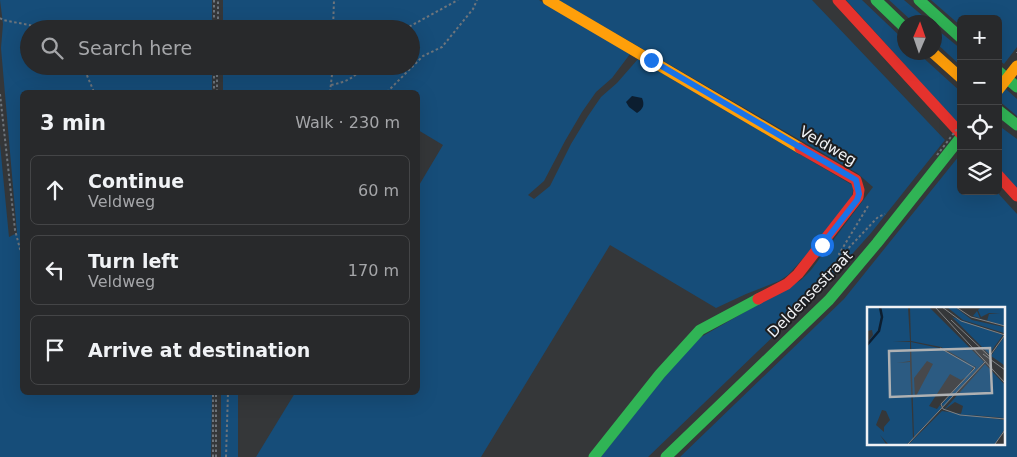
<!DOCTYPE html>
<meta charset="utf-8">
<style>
:root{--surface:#28292b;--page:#343537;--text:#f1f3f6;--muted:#a5a6a9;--line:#444547}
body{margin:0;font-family:"DejaVu Sans",sans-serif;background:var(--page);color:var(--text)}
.controls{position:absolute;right:15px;top:15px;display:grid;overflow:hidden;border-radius:8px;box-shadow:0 5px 20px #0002}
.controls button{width:45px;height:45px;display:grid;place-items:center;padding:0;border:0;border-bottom:1px solid var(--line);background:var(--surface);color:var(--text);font:25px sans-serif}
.compass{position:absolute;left:897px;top:15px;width:45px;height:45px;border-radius:50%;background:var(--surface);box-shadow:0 5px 20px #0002;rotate:2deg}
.stop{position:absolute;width:15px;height:15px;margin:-11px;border:4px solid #1a73e8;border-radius:50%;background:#fff}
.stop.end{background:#1a73e8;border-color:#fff;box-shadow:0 1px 5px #0008}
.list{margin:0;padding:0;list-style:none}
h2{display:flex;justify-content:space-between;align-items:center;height:65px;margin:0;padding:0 20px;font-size:21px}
h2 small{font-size:16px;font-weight:400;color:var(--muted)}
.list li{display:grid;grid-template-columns:32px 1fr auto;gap:15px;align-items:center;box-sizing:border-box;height:70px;margin:0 10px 10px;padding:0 10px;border:1px solid var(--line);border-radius:8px}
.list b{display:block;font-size:19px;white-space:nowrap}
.list p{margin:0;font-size:16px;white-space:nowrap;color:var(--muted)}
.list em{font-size:16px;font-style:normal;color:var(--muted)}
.icon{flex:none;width:28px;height:28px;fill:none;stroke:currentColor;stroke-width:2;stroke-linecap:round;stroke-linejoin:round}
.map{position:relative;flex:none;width:1017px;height:457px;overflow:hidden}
.search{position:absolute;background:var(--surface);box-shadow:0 5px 20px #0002;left:20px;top:20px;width:400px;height:55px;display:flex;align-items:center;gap:12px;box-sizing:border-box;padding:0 18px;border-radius:28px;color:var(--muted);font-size:19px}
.panel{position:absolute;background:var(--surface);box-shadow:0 5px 20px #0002;left:20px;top:90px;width:400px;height:305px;border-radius:8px}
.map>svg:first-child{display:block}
.green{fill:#164d79;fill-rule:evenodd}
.water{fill:#0c1e30}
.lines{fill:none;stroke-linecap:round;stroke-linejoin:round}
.path{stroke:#6e757c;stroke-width:2;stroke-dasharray:2.5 2.5;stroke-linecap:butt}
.fast{stroke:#30b455;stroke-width:11}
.slow{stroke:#ff9f0a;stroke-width:11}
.jam{stroke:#e5322d;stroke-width:11}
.path-bridge{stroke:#6e757c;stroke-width:2;stroke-dasharray:2.5 2.5;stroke-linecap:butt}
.slow-bridge{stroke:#ff9f0a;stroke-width:11}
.route{stroke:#1a73e8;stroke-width:6}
.labels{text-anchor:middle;stroke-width:4;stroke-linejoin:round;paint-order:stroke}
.street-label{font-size:15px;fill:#f0f2f5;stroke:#1d1e20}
.inset-river{fill:none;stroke:#0c1e30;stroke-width:2.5}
.inset-road{fill:none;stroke:#808284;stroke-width:1}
.view{fill:#afb1b3;fill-opacity:0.15;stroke:#afb1b3;stroke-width:2.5}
.inset-edge{fill:none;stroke:#f0f2f5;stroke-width:2.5}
</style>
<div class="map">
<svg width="1017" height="457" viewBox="0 0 1017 457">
<rect width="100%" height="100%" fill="#353739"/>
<path class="green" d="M0,0h212v29h-183v37h183v26h-190v300l190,1 -1,64h-211v-313l9,93 8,-4 -16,-185 2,-24z
M223,0h316l91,54 -18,24 -16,14 -14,20 -17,29 -21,40 -16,14 6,4 16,-13 21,-42 17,-28 13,-19 16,-14 21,-24 216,127 -3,14 -31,40 -32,35 -9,6 -33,13 -30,14 -106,-63 -129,212h-225l39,-64 123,-1v-205l25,-42 -25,-15v-38h-195v-26h188v-37h-188z
M558,0h254l133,140 -74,93 -60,67 -163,157h-47l72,-93 28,-27 100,-57 10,-10 62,-83 -16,-14z
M846,0h16l42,40v12l14,1 43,39v35z
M889,0h15l26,22h-17z
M931,0h86v47l-13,17 -6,-5v-40h-37v7z
M934,27l27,22v17l-26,-24z
M998,82l19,17v17l-19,-16z
M998,125l19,14v51l-19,-21z
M959,156l2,1v34h35l21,23v243h-337l164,-158zM868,308h135v135h-135z
M221,393h17v64h-17z"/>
<path class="water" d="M632,96l10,2c3,7 1,11 -5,15l-8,-6 -3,-5z"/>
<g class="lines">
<path class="path" d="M214,0v29
M0,18l3,2 47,9
M218,29v-29
M333,29l1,-29
M405,29l53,-29
M1017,53v-1
M83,66l11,26
M214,66v26
M331,85c14,-3 23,-6 32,-19
M217,92v-26
M330,92l3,-26
M387,92l36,-36 19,-9 31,-38 4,-9
M0,94l15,136 5,19 2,2
M868,206l-29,48 2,2 37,-39 7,-3
M213,457v-65
M216,457v-65
M226,457l2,-65"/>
<path class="fast" d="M876,0l28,27
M919,0l42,38
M998,71l19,16
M998,110l19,15
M594,457l66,-83 40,-44 58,-31
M666,457l163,-157 48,-57 84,-106"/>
<path class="slow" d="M548,0l252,148
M932,52l29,26"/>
<path class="jam" d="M838,0l123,134
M998,175l19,21
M758,299l29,-15 11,-10 60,-77 1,-7 -3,-10 -56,-32"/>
<path class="path-bridge" d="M937,155l24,-31"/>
<path class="slow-bridge" d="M998,90l19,-24"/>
</g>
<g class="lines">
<path class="route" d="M651,60l205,120 3,14 -2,6 -35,45"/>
</g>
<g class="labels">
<g class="street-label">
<text transform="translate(828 146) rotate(30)" y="5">Veldweg</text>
<text transform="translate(810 294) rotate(-46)" y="5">Deldensestraat</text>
</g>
</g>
<g transform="translate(867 307)">
<rect width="138" height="138" fill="#353739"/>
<path d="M0,0h41l2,34 -17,1h17v19l-13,2 13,-1 3,77 -6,5h-19l-8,-9 6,9h-19v-101l6,-8 -1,-5 -5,1zM15,103l4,1 4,9 -6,7v5l-8,-7zM43,0h19l55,55 -40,44 -3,-1 35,-38 -35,-20 -30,-6zM80,0h8l17,13 32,7v6l-41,-13zM114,0h23v19l-31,-10 4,-5 3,7 7,3 2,-7h11l-11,-1 -8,4 -3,-7zM85,10l51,18 -14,19zM137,30v28l-13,-9zM44,35l28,6 35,18 -6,10 -7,4 -11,-6 -21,32 8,3 3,-4 2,3 -28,29zM60,54l6,3 -18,34 -1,-20zM118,57l19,20v34l-43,-4 2,-8 -8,-4 -11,8zM75,104l62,9v10l-9,14h-86z" fill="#164d79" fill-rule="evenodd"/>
<path class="inset-river" d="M0,38l12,-14 3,-14 -2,-10"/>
<path class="inset-road" d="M68,0l70,76M75,0l19,14 44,14M89,0l15,10 34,9M84,13l38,36M73,41l35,20 -34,36 2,5 17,6 45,4M116,47l22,16M122,50l15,-21M41,137l77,-82M128,137l10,-14"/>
<path class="view" d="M123,41l2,45 -102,4 -1,-46z"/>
<rect width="138" height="138" class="inset-edge"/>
</g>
</svg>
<div class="controls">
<button>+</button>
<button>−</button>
<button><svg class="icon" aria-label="locate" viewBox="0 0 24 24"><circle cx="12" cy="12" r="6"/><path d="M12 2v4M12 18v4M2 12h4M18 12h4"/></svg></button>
<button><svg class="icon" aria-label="layers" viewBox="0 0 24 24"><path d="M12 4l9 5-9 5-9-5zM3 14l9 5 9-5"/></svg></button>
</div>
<svg class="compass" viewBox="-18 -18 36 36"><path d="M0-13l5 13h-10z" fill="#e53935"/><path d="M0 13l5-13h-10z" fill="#a5a6a9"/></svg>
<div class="stop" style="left:822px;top:245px"></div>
<div class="stop end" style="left:651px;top:60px"></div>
<div class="search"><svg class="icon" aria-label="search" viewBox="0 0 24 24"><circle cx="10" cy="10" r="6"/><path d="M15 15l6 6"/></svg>Search here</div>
<section class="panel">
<h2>3 min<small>Walk · 230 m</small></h2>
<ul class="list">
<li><svg class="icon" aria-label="ahead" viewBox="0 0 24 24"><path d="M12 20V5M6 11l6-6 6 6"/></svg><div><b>Continue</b><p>Veldweg</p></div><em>60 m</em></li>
<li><svg class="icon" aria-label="left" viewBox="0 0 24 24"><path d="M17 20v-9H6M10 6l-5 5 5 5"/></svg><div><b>Turn left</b><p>Veldweg</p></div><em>170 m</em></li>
<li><svg class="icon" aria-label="arrive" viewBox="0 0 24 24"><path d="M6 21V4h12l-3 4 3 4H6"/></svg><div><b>Arrive at destination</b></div></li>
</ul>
</section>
</div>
